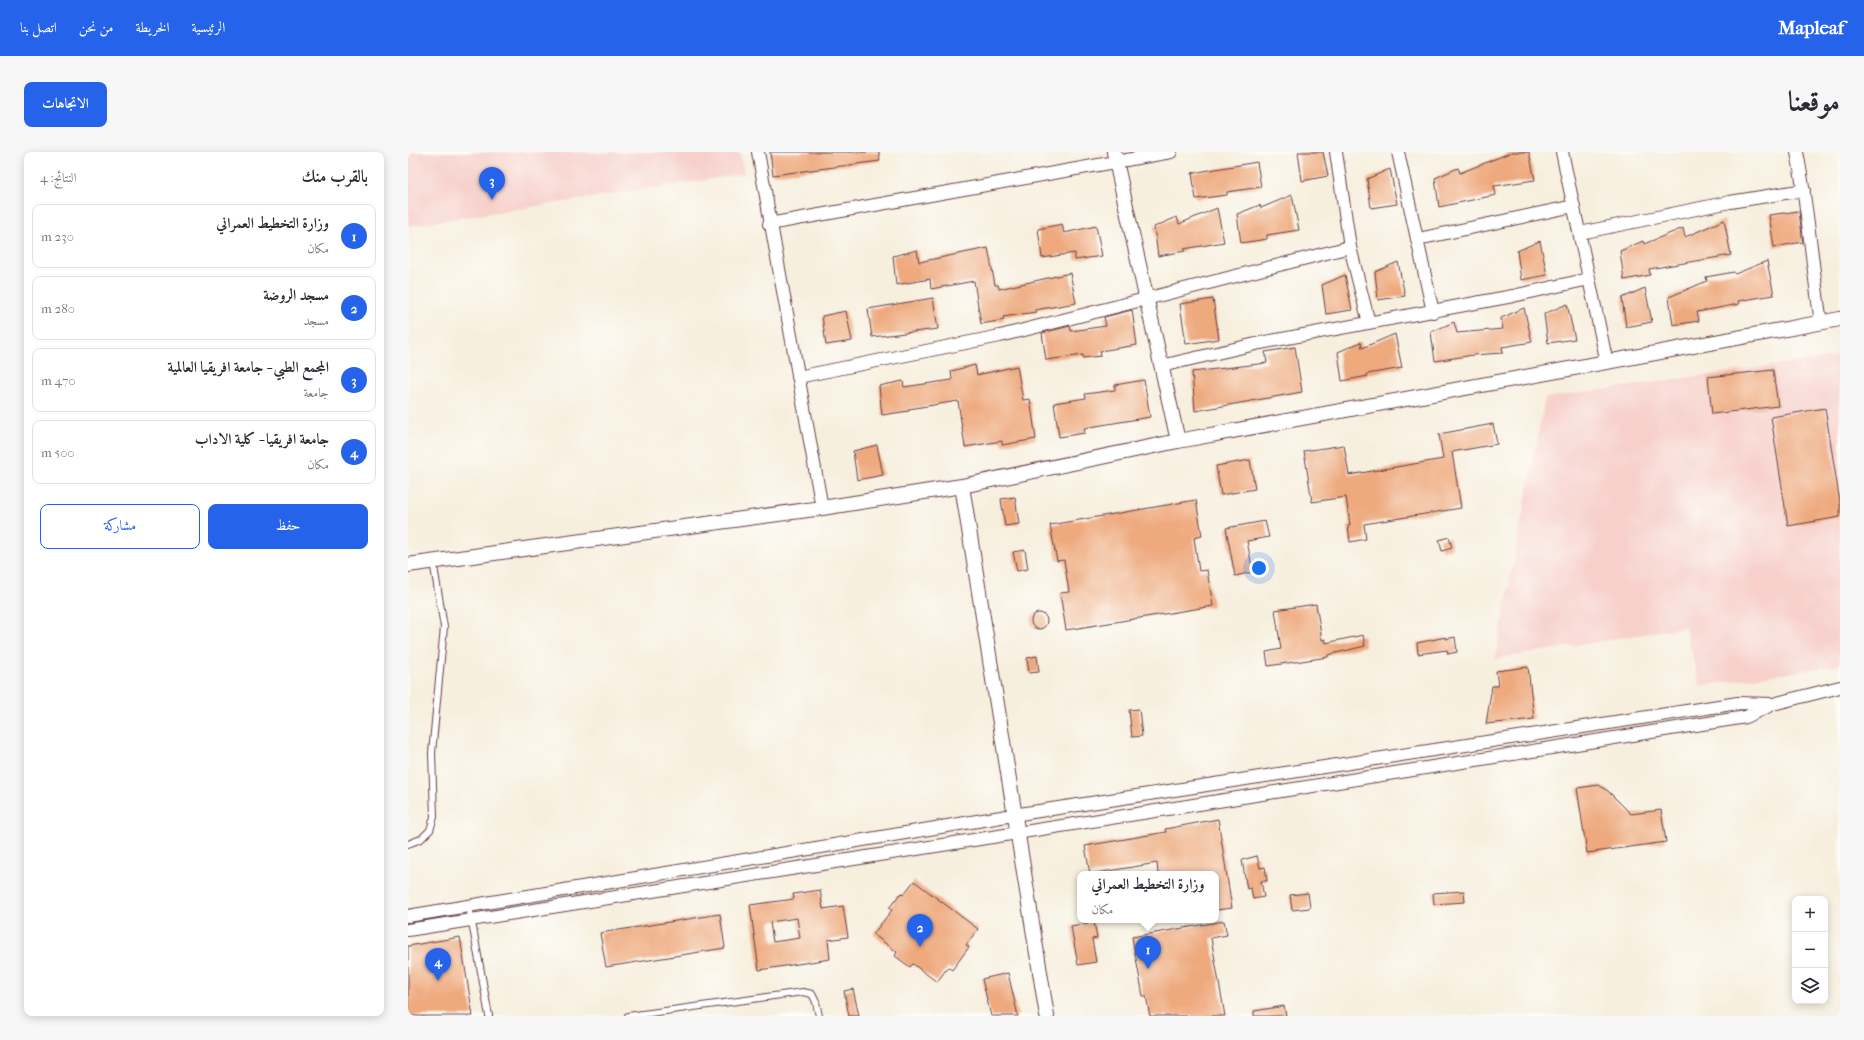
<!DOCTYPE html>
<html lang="ar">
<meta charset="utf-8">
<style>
:root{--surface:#fff;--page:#f7f7f7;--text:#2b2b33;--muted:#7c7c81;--line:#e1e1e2;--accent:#2563eb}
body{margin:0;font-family:"IM FELL French Canon",Amiri,serif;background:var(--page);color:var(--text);direction:rtl}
.controls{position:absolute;right:12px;bottom:12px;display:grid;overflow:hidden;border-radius:8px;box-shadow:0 2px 10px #0003}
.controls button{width:36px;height:36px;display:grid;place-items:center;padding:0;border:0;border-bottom:1px solid var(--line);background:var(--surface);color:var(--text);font:20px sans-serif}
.you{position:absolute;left:851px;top:416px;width:14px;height:14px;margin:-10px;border:3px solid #fff;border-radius:50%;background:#1a73e8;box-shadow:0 0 0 6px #1a73e833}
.badge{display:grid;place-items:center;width:26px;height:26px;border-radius:50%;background:var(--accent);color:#fff;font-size:13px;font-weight:700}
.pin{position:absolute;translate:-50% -33px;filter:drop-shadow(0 1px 2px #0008)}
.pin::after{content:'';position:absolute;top:21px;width:14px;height:12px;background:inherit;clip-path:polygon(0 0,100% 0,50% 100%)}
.popup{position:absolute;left:669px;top:719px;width:142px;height:52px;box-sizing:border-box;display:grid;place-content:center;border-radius:8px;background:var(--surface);filter:drop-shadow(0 1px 3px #0005);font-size:13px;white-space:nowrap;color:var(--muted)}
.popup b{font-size:15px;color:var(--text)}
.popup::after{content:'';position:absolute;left:50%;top:100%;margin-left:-8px;border:8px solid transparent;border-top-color:var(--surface)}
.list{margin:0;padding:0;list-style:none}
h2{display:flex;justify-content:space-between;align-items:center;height:52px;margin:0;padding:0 16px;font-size:17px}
h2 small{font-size:13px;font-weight:400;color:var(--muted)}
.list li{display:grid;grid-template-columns:26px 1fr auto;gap:12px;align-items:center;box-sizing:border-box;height:64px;margin:0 8px 8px;padding:0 8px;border:1px solid var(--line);border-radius:8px}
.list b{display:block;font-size:15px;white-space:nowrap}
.list p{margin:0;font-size:13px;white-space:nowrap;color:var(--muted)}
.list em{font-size:13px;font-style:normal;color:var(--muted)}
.actions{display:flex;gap:8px;padding:12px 16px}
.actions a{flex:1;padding:9px 0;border:1px solid var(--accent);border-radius:8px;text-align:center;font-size:14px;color:var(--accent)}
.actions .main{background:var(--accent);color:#fff}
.icon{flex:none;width:22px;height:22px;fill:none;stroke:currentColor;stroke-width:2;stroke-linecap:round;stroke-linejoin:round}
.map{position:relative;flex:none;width:1432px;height:864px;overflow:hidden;direction:ltr;border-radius:8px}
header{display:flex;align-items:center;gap:24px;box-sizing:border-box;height:56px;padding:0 20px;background:var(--accent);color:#fff}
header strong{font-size:19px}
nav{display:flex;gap:22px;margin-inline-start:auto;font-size:14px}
.intro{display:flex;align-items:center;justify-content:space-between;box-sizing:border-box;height:96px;padding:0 24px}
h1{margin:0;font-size:28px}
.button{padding:10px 18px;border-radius:8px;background:var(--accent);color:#fff;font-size:14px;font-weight:700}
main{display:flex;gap:24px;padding:0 24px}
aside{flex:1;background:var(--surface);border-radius:8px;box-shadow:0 2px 10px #0003}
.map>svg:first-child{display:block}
.built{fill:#f7d0cb}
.building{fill:#eea97d;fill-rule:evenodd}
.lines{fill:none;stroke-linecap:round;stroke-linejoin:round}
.service-casing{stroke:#643e46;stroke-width:8}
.minor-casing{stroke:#643e46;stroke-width:14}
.tertiary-casing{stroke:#643e46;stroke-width:16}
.service{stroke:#fff;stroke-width:6}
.minor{stroke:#fff;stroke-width:12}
.tertiary{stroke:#fff;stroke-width:14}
</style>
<header>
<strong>Mapleaf</strong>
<nav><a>الرئيسية</a><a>الخريطة</a><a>من نحن</a><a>اتصل بنا</a></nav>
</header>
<div class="intro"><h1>موقعنا</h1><a class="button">الاتجاهات</a></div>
<main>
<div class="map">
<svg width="1432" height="864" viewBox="0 0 1432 864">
<rect width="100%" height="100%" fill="#fdfcf7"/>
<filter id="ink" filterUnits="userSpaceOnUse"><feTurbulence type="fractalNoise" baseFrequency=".025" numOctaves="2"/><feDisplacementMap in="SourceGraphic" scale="8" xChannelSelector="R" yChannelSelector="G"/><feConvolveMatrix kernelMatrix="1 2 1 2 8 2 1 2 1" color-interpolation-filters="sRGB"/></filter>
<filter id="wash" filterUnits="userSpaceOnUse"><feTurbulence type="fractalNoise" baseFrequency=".012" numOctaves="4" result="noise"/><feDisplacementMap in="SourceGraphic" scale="16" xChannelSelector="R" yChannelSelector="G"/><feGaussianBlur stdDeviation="0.9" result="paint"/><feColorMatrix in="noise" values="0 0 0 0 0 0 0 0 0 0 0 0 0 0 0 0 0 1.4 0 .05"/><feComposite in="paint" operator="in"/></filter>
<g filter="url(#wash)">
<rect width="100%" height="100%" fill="#f7efde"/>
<path class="built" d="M0,0h332l4,22 -336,52z
M1432,204v309l-140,21 -15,-59 -190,32 50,-261z"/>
<g id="blocks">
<path class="building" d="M362,0h109l1,9 -107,14z
M890,0h25l5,24 -26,5z
M1104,0h17l6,28 -41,6 2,9 -57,12 -4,-29 23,-10 2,5z
M849,10l4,25 -34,5v3l-31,4 -4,-26z
M982,17l7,35 -26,4 -4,-29z
M884,43l7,35 -32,5v4l-26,4 -4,-29 23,-9 1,3z
M809,56l7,34 -40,7 1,2 -27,5 -4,-29 23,-10 2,7z
M1391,59l4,31 -29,5 -5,-32z
M1316,68l7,35 -82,14 1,6 -26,5 -4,-29 23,-10 1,3 39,-16 2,9z
M654,72l2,9 32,-7 6,30 -27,4v-7l-33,5 -4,-29z
M1132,89l7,34 -26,5 -4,-29z
M580,96l7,37h3l1,4 71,-16 6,30 -41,7 1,2 -33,5 1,3 -23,4 -7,-43 -43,8 -1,-10 -34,6 -3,-29 24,-6 2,12z
M1359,109l7,34 -36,6 1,3 -42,8 2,9 -26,4 -4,-28 38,-16 -1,-4 28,-5 1,2z
M990,110l7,34 -27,4 -3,-28z
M937,123l7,35 -26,4 -4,-29z
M1237,136l7,34 -26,5 -4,-29z
M525,146l5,31 -66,8 -4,-28z
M805,147l6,40 -33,5 -6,-40z
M1159,152l8,35 -27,4 -4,-29z
M1116,156l8,34 -30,5 1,6 -30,2 -38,6 -4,-29 23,-10 3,11 46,-4 -2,-11z
M724,158l5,35 -37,6 1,5 -18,2v-3l-37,5 -4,-27 28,-7 1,5 35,-5 -2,-9z
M438,159l6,30 -26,4 -4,-29z
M987,182l7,34 -35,6 1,2 -26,5 -4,-29 23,-10 1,6z
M887,195l7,45 -107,19 -3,-39 75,-9 -2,-11z
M567,213l2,10 40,-9 6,34 7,-1 6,40 -34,6v-4l-37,6 -7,-46 -49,8v2l-27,4 -3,-29 24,-5 1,6 48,-7 -1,-9z
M1365,218l5,36 -66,8 -4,-37z
M736,228l6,37 -66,11 1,5 -26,4 -5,-34 32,-5 -1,-4 30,-4v-5z
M1417,256l15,95v14l-52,9 -17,-109z
M1085,272l4,20 -45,8 9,56 -97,16 2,15 -16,3 -2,-16 2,-1 -4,-28 -34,5 -8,-51 40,-6 5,30 94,-16 -4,-25z
M469,293l6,30 -26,5 -4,-29z
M842,308l5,29 -34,6 -5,-29z
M607,345l4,27 -14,2 -4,-27z
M788,348l6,36 -8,2 5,33 8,-1 6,36 -147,24 -6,-37 9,-1 -5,-32 -7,1 -7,-36z
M857,369l4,16 -22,4 6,31 -18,4 -9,-48z
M1041,385l3,11 -10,3 -3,-11z
M617,398l3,19 -11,2 -4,-19z
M908,452l6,36 3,-1 1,4 37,-8 2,11 -37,9v2l-60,9 -2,-14 15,-3 -6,-39z
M623 469a8 8 0 1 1 16 0a8 8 0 1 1-16 0Z
M1038,485v2l9,-2 2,15 -9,2 -1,-4 -29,4 -1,-11z
M629,504l2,16 -10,1 -2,-15z
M1120,515l6,52 -48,5 6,-38h6l-2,-15z
M731,557l3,27 -10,1 -3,-27z
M1191,633l9,6 23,23 30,-4 5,32 -79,11 -10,-65z
M810,667l14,89 -16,2v-36h-58l-1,-11 -67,11 -5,-28 81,-14 -1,-3z
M849,704l3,12 5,-1 2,14h-6l3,16 -11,2 -2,-11 -4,1 -5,-29z
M506,729l64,48 -12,16 3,2 -17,23 -4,-3 -11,15 -24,-18 -3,3 -15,-11 2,-4 -24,-18 19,-24 -3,-2 12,-15 2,2z
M412,738l3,19 20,-3 5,31 -20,3 2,19 -71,11 -9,-65 44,-6 -1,-5zM389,766l3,20 -27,4 -3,-20z
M1056,739l1,11 -31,2 -1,-11z
M900,741l2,15 -18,2 -2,-15z
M312,762l5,34 -119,19 -6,-34z
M816,769l3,14 -16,3 14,78h-75l-4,-20h-3l-11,-59z
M686,770l3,16 -5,1 4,23 -18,3 -7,-39z
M52,785l13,79h-65v-70z
M600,821l10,43h-27l-9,-37z
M445,837l6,27h-10l-5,-25z
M876,854l2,10h-32v-5z"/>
</g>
</g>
<g filter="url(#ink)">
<use href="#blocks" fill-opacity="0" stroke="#643e46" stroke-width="1"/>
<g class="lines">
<g class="service-casing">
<path id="service" d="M0,692l13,-5 9,-9 4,-13 -2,-64 12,-126 -11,-66
M61,754l20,110
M220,864l175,-24 9,2 4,8 3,14"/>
</g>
<g class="minor-casing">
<path id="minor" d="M350,0l64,356
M928,0l14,95 19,76
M990,0l35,160
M1154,0l45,211
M1389,0c11,56 15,114 24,170
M361,72l402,-72
M1172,81l150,-31 74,-12
M1010,87l156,-33
M753,214l99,-23 253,-47 76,-17
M390,225l202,-41 350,-89
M0,764l605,-101 725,-112 33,1
M0,778l1338,-213 27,-13 67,-17"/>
</g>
<g class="tertiary-casing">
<path id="tertiary" d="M706,0l64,289
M554,334l85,530
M0,413l414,-57 140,-22 216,-45 662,-122"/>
</g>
<use href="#service" class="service"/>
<use href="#minor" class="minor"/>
<use href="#tertiary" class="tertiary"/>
</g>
</g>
</svg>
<div class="controls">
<button>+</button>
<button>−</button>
<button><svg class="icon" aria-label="layers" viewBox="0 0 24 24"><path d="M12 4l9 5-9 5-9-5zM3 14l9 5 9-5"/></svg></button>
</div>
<div class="you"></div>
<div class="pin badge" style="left:740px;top:817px">1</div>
<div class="popup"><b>وزارة التخطيط العمراني</b>مكان</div>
<div class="pin badge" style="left:512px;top:795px">2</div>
<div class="pin badge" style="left:84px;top:48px">3</div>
<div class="pin badge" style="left:30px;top:829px">4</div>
</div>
<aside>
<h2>بالقرب منك<small>النتائج: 4</small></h2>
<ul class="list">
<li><span class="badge">1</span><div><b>وزارة التخطيط العمراني</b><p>مكان</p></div><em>230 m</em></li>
<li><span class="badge">2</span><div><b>مسجد الروضة</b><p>مسجد</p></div><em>280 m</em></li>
<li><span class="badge">3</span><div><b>المجمع الطبي - جامعة افريقيا العالمية</b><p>جامعة</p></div><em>470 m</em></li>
<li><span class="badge">4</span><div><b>جامعة افريقيا - كلية الاداب</b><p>مكان</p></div><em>500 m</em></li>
</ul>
<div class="actions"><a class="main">حفظ</a><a>مشاركة</a></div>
</aside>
</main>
